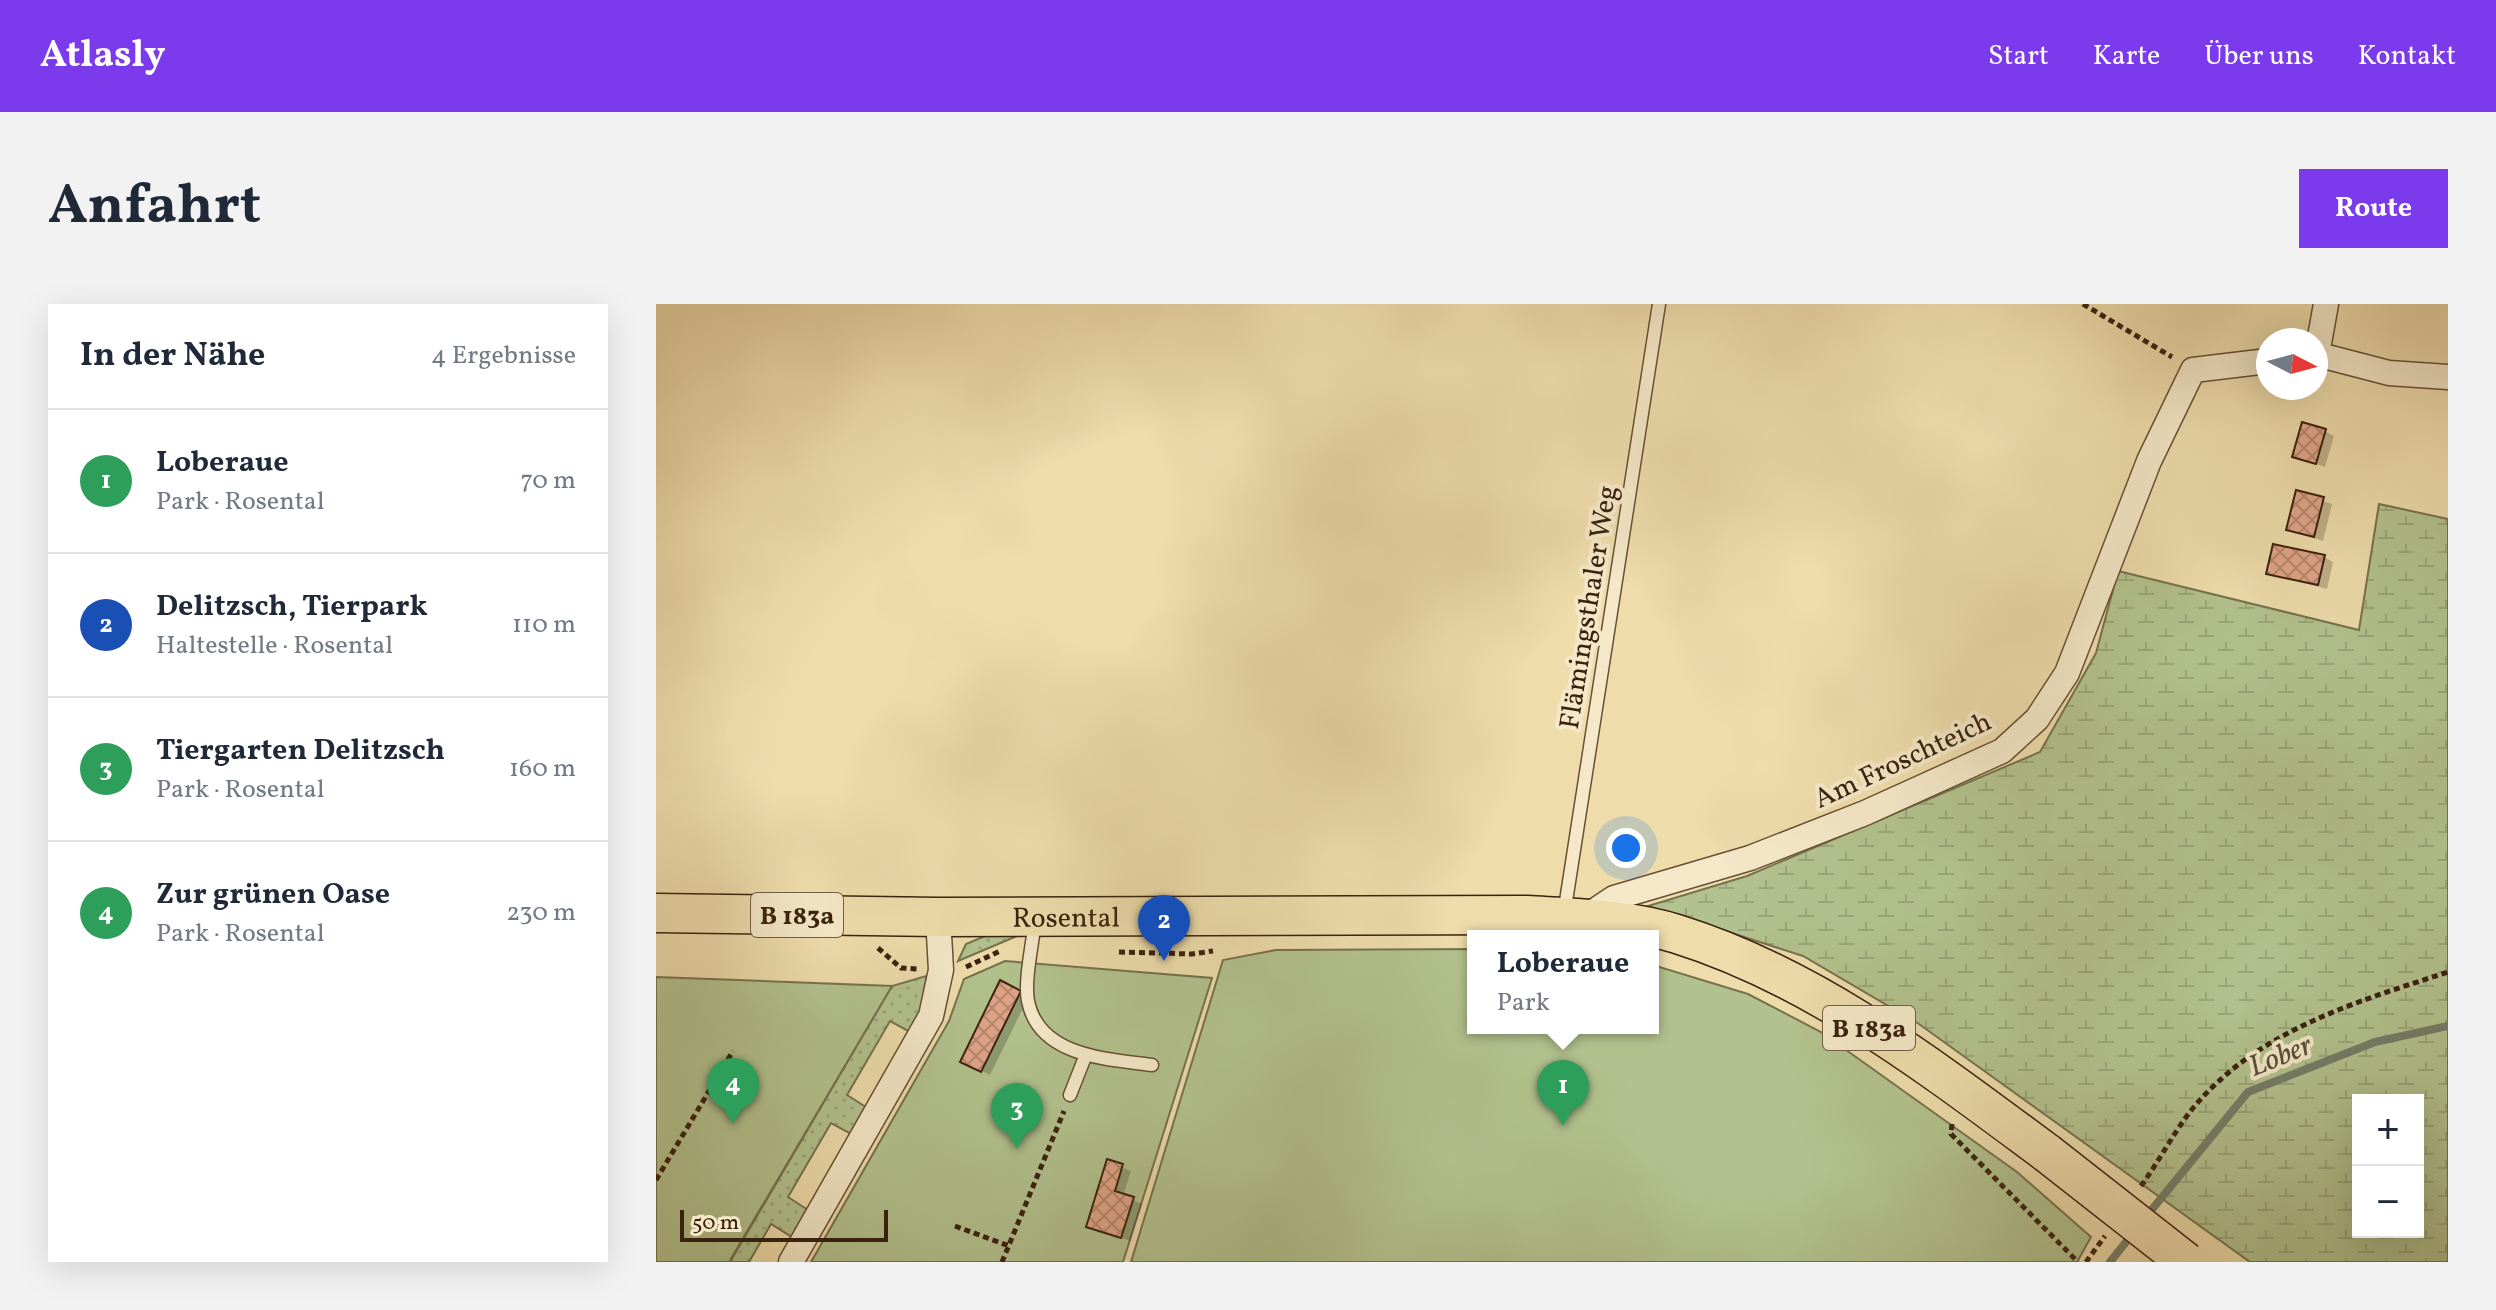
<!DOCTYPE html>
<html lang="de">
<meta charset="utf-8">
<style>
:root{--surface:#fff;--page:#f2f2f3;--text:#1f2937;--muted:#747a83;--line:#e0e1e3;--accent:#7c3aed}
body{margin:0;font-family:Vollkorn,serif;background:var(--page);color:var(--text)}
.controls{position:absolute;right:24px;bottom:24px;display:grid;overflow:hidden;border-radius:0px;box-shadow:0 8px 32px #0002}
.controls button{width:72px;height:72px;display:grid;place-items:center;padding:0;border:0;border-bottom:2px solid var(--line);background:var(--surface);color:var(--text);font:40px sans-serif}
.compass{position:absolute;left:1600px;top:24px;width:72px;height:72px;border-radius:50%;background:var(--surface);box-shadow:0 8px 32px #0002;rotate:96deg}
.scale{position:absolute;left:24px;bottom:20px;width:208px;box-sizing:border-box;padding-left:8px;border:4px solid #3a220e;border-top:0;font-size:22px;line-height:28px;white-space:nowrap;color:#3a220e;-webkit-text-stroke:6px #f4e8c8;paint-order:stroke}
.you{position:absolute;left:970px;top:544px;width:28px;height:28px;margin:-20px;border:6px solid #fff;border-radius:50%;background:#1a73e8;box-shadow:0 0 0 12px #1a73e833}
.badge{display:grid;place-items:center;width:52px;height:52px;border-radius:50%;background:var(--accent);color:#fff;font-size:26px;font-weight:700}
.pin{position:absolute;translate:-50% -66px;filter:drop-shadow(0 2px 4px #0008)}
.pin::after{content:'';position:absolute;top:42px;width:28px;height:24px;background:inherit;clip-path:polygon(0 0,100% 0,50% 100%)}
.popup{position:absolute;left:811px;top:626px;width:192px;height:104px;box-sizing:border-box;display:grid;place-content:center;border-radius:0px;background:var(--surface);filter:drop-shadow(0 2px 6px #0005);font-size:26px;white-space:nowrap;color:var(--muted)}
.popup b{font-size:30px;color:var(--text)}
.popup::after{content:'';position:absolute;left:50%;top:100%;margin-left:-16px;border:16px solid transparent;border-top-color:var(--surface)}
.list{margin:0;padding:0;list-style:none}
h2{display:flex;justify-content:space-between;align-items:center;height:104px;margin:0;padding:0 32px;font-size:34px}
h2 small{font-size:26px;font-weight:400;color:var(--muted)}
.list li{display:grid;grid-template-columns:52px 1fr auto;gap:24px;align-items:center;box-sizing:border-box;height:144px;padding:0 32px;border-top:2px solid var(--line)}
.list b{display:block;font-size:30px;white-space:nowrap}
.list p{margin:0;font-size:26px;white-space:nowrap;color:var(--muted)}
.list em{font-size:26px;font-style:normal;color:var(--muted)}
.map{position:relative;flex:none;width:1792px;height:958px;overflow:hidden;border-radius:0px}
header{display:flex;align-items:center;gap:48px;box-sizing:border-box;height:112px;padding:0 40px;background:var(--accent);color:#fff}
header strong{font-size:38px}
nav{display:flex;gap:44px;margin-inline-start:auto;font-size:28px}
.intro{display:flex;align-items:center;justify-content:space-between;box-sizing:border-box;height:192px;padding:0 48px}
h1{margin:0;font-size:56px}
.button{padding:20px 36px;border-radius:0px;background:var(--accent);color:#fff;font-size:28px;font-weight:700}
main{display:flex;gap:48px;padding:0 48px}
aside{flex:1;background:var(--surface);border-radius:0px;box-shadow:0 8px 32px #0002}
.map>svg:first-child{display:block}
.grass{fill:url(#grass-dots);stroke:#76724e;stroke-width:2}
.wetland{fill:url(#wetland-marsh);stroke:#76724e;stroke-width:2;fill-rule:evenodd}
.green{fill:#b2c28e;stroke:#76724e;stroke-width:2}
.shadow{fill:#0003}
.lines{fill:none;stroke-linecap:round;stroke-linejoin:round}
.stream{stroke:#747e68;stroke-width:8}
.building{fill:url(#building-cross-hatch);stroke:#3a220e;stroke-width:2}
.lane-casing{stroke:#675035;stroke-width:15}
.street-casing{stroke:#675035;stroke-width:27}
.primary-casing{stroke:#3a220e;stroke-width:41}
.path{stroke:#3a220e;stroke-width:5;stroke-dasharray:6 4;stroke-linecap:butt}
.lane{stroke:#f4e8c8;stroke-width:12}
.street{stroke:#f4e8c8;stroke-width:24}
.primary{stroke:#eedcab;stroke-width:38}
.primary-bridge-casing{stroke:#3a220e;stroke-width:41;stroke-linecap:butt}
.primary-bridge{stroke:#eedcab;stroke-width:38}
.labels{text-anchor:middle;stroke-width:8;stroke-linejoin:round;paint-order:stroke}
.shield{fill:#f4e8c8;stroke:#725d46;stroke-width:2}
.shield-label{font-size:26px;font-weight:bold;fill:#3a220e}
.street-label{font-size:28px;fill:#3a220e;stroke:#f4e8c8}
.water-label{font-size:30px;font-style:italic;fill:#57503b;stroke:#f4e8c8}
</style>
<header>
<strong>Atlasly</strong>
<nav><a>Start</a><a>Karte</a><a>Über uns</a><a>Kontakt</a></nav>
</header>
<div class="intro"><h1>Anfahrt</h1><a class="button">Route</a></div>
<main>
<aside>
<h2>In der Nähe<small>4 Ergebnisse</small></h2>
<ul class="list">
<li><span class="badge" style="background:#2e9e5b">1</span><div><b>Loberaue</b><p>Park · Rosental</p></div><em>70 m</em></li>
<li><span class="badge" style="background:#1a4fb4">2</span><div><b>Delitzsch, Tierpark</b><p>Haltestelle · Rosental</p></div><em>110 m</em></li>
<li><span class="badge" style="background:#2e9e5b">3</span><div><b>Tiergarten Delitzsch</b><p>Park · Rosental</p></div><em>160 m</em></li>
<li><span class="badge" style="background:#2e9e5b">4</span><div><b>Zur grünen Oase</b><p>Park · Rosental</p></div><em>230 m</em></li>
</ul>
</aside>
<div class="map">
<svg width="1792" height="958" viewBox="0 0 1792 958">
<defs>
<pattern id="grass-dots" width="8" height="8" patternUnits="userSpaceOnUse" patternTransform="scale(2)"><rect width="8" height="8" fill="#b2c28e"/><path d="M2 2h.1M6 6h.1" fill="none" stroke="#9aa679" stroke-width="1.8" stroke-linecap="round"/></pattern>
<pattern id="wetland-marsh" width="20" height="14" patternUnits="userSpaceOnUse" patternTransform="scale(2)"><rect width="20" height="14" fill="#b2c28e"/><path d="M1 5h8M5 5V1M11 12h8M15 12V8" fill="none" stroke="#9aa679"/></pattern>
<pattern id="building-cross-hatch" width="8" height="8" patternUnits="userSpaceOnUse" patternTransform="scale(2)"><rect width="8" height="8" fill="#e0a589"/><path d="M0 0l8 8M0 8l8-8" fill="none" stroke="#b7866e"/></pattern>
</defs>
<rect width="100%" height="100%" fill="#eedcab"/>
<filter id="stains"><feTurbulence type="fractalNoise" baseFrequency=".0025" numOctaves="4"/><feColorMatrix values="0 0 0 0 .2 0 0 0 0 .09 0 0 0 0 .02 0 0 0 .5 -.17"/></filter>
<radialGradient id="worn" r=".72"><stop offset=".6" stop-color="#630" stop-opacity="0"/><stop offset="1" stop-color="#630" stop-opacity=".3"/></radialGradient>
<path class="grass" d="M329,632h32l-59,25 8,-17z
M270,672l-1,31 -15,25 -20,-11 -43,74 19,12 -15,27 -20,-11 -43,74 20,13 -16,27 -21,-13 -22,38h-19l162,-276z"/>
<path class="wetland" d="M1723,200l69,15v743h-198l-331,-238 -116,-68 -155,-50 99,-30 293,-124 56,-99 22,-82 241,59zM1702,796h60v132h-60z"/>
<path class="green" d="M817,645v79h180v-63l95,29 73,38 196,140 74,65 -14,25h-946l92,-302 53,-10z
M349,657l207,17 -89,284h-312l138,-241 15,-42z
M0,673l236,9 -163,276h-73z"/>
<path class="shadow" d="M1669,127l9,5 -9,31 -30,-11z
M1641,189l35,11 -9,37 -35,-12z
M1668,253l9,5 -6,27 -59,-16z
M345,679l27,15 -38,77 -19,-9z
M452,858l23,9 -8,25 19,8 -12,37 -42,-15z"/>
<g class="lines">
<path class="stream" d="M1489,914l103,-126 127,-50 73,-16
M1454,958l24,-30"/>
</g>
<path class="building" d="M1646,118l24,7 -10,35 -24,-7z
M1640,186l28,7 -10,40 -28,-7z
M1617,240l52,11 -7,30 -52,-11z
M344,676l21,11 -40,81 -21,-10z
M451,855l16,5 -8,27 19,6 -13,41 -35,-11z"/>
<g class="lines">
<g class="lane-casing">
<path id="lane" d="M908,610l95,-610
M379,616c-2,22 -11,60 -7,81 11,56 80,58 124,64
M414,791l15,-38"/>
</g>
<g class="street-casing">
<path id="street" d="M1660,50l73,19 59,4
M1661,50l9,-50
M928,614l30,-20 136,-40 115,-45 137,-62 35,-32 30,-46 82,-212 44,-91 75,-9
M135,958l140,-246 10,-46 -3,-53"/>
</g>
<g class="primary-casing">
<g id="primary">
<path id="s1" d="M0,609l282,4 589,-2c49,3 103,4 150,19 138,43 255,134 370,219"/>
</g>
</g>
<path class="path" d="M1427,0l89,53
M222,644l23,20 16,1
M463,648l73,2 21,-3
M310,663l34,-16
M1296,820l-1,10 127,128
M0,876l77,-129
M1485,882c20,-27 36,-61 59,-86 65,-72 159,-99 248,-128
M299,922l54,20
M346,958l62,-151
M1430,958l19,-26"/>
<use href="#lane" class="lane"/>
<use href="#street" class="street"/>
<use href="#primary" class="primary"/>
<g class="primary-bridge-casing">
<path id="primary-bridge" d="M1391,849l139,109"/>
</g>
<use href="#primary-bridge" class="primary-bridge"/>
</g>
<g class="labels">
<g class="shield">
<rect x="95" y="589" width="92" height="44" rx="6"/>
<rect x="1167" y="702" width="92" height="44" rx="6"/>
</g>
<g class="shield-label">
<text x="141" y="620">B 183a</text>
<text x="1213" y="733">B 183a</text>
</g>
<g class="street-label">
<text transform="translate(931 303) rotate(-81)" y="10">Flämingsthaler Weg</text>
<text transform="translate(1246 455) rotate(-25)" y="10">Am Froschteich</text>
<text dy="10" stroke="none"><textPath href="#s1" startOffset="410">Rosental</textPath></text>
</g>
<g class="water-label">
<text transform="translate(1624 751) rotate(-22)" y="10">Lober</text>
</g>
</g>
<rect width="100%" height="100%" filter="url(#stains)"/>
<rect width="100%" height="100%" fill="url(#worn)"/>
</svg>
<div class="controls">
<button>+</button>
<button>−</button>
</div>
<svg class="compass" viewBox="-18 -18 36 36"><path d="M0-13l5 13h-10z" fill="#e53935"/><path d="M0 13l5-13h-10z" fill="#747a83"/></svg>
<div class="scale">50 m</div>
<div class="you"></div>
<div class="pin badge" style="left:907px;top:822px;background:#2e9e5b">1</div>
<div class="popup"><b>Loberaue</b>Park</div>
<div class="pin badge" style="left:508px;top:657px;background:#1a4fb4">2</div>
<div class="pin badge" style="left:361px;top:845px;background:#2e9e5b">3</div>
<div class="pin badge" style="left:77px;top:820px;background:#2e9e5b">4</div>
</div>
</main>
